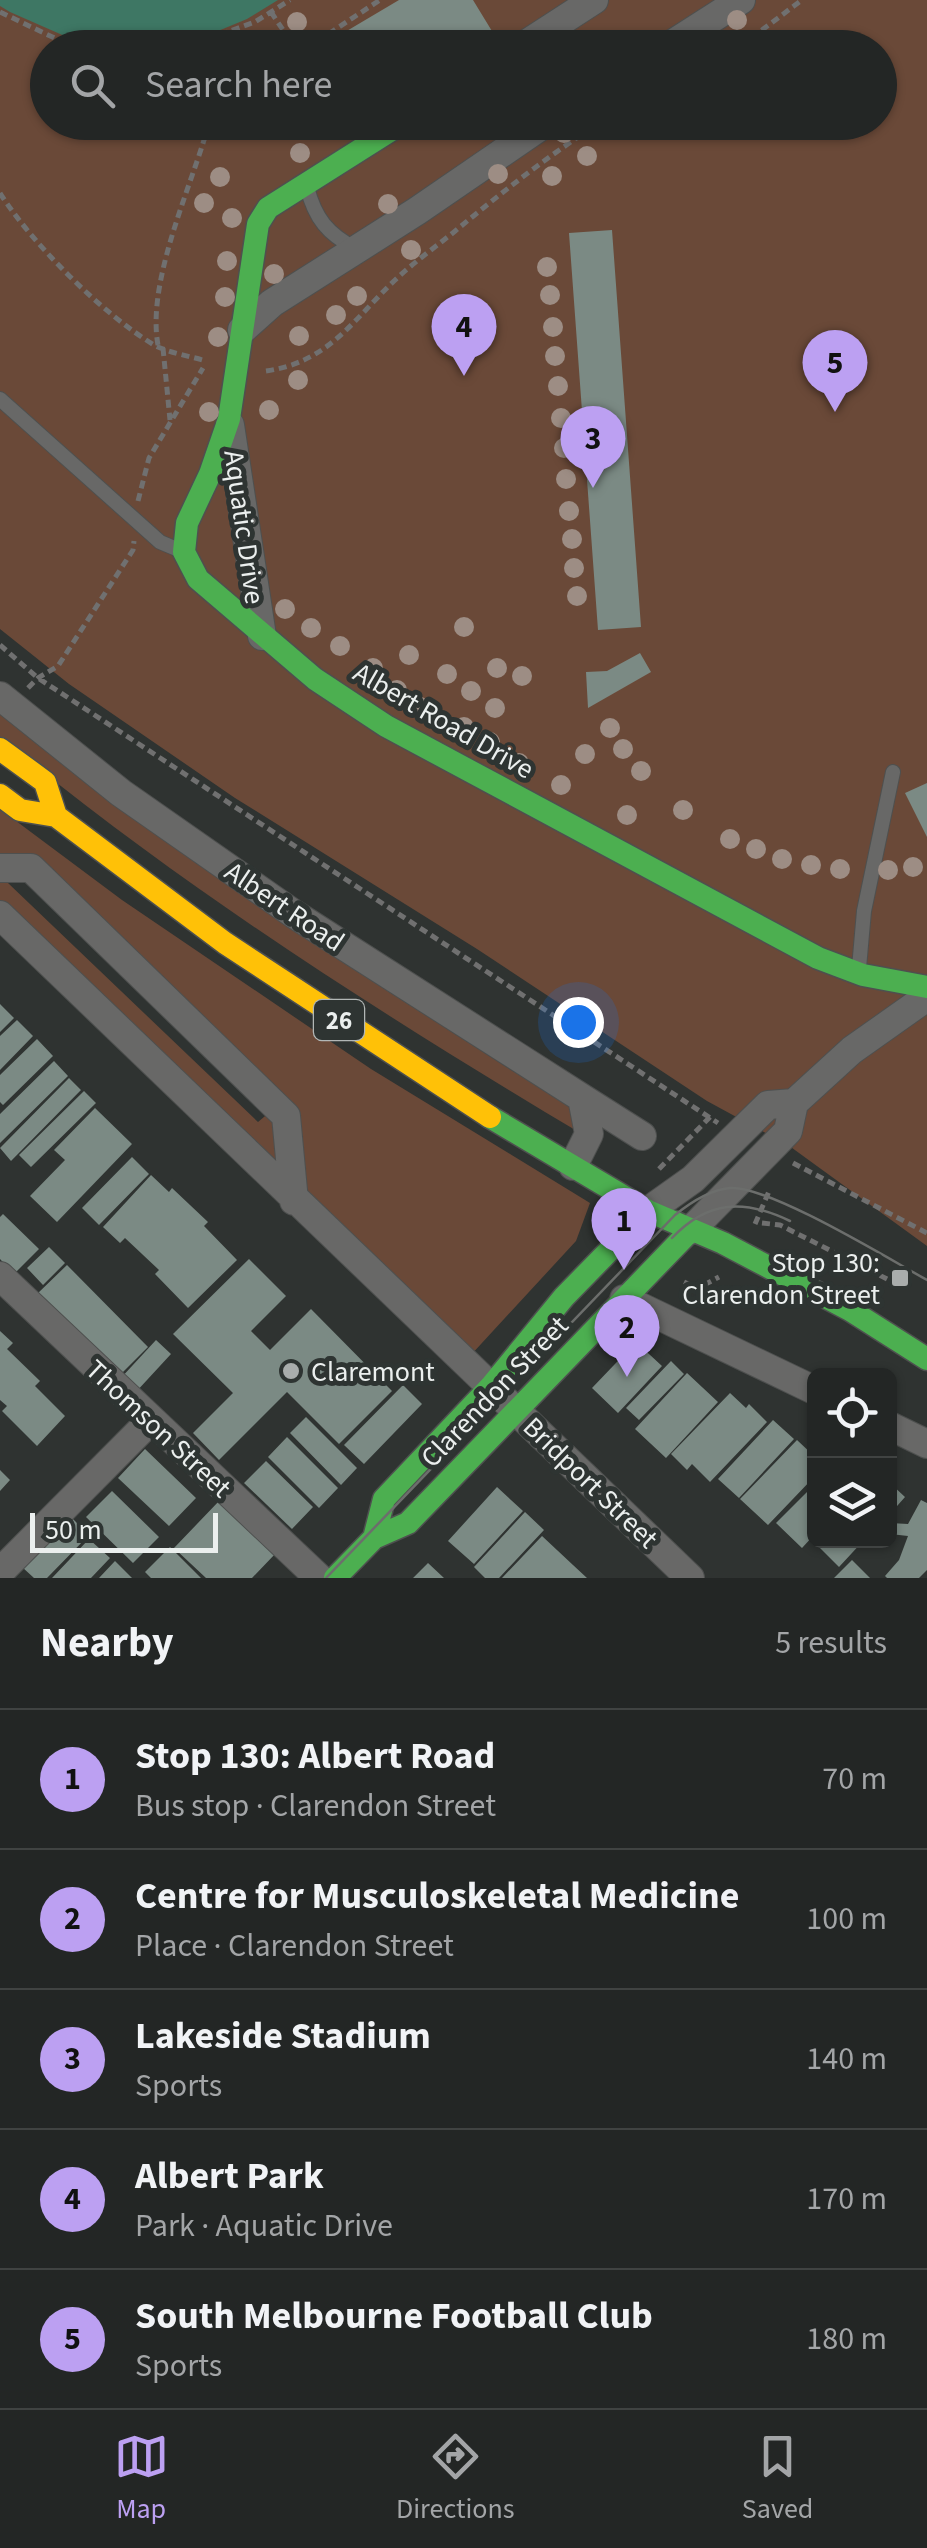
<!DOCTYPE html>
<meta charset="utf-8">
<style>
:root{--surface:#232625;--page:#2f3232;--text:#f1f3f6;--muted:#a3a5a7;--line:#404342;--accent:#bca0f2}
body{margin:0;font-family:"Source Sans 3",sans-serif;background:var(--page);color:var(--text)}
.controls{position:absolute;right:30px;bottom:30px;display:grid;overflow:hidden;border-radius:15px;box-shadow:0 2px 8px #0004}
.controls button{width:90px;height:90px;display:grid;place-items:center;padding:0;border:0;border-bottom:2px solid var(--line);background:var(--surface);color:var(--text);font:50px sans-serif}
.scale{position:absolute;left:30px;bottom:25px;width:188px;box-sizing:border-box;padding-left:10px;border:5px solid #ebefee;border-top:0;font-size:28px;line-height:35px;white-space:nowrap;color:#ebefee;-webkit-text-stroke:8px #2e3432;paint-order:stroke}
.you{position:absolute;left:578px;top:1022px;width:35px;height:35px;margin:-25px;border:8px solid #fff;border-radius:50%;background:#1a73e8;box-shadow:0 0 0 15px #1a73e833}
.badge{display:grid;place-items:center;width:65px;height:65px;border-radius:50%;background:var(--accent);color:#111;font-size:32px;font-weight:700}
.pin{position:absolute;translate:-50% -82px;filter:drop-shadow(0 2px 5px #0008)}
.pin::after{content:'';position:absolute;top:52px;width:35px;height:30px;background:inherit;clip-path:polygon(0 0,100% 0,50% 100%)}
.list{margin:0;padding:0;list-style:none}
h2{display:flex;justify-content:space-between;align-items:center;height:130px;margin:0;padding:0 40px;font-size:42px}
h2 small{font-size:32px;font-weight:400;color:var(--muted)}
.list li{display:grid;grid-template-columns:65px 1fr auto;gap:30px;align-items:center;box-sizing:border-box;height:140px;padding:0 40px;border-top:2px solid var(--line)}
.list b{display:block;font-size:38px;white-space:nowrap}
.list p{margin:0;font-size:32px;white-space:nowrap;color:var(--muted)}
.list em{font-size:32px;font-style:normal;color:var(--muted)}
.icon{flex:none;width:55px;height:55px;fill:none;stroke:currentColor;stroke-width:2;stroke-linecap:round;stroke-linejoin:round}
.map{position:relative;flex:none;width:927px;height:1578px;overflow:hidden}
.search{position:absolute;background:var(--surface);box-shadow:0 2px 8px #0004;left:30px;right:30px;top:30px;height:110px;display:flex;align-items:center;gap:25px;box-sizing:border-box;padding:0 35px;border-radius:55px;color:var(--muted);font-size:38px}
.sheet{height:830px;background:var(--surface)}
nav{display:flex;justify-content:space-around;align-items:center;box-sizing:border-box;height:140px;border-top:2px solid var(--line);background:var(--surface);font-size:28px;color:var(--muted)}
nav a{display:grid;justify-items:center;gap:5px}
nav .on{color:var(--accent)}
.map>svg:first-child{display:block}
.green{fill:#6a4938;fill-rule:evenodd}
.water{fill:#3e7764}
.building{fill:#7b8a84}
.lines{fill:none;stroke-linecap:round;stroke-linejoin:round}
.lane-casing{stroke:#4e504f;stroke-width:16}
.street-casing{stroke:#4e504f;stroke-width:30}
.fast-casing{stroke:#4e504f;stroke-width:25}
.slow-casing{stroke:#4e504f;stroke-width:25}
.path{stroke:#707070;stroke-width:5;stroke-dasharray:8 5;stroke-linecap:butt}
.lane{stroke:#686867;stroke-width:14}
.street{stroke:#686867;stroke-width:28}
.fast{stroke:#4caf50;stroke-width:22}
.slow{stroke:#ffc107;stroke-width:22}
.tram{stroke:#6c6e6c;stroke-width:2.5}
.tree{fill:#9d8d84}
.poi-dot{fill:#a9adac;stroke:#2e3432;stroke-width:4}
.labels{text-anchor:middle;stroke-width:10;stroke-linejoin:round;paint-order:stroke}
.shield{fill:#2e3432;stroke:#b2b7b6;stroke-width:2.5}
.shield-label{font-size:25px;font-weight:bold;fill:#ebefee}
.street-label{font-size:28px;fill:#ebefee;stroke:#2e3432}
.poi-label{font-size:28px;fill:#ebefee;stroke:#2e3432;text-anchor:end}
</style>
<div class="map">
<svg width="927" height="1578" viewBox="0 0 927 1578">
<rect width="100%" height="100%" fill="#2f3331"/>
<path class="green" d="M0,0h927v1246l-139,-101 -81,-44 -230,-152 -242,-151 -166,-114 -69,-55zM48,48h832v74h-832z
M0,710l335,247 176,113 54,29 17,35c-201,-120 -401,-247 -582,-397z
M0,809l122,91 249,169 219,134 -14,38 -106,115 -166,-163 -10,-78 -143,-142 -151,-112z
M0,873l33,7 -25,3 250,239 13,-11 16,68 -287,-278z"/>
<path class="water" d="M0,0h278l-31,19 -70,29 -74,-1 -27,-6 -66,-29 -10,-6z"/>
<path class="building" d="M399,0h74l25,41 -11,7h-169z
M612,230l29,397 -43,3 -29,-397z
M640,653l11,19 -63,36 -2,-36 21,-1z
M927,783v54l-22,-44z
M0,1004l14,14 -14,14z
M17,1020l16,16 -33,34v-34z
M37,1039l16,17 -50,49 -3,-3v-27z
M54,1061l14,15 -68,67v-29z
M69,1078l12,12 -70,71 -11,-13z
M84,1091l12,12 -65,64 -12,-12z
M95,1108l37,36 -75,78 -27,-26 35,-36 -11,-10z
M132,1157l17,17 -50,51 -17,-17z
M151,1175l18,17 3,-4 36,34 -4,4 33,34 -49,48 -33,-34 4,-4 -34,-32 -5,5 -17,-16z
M3,1214l36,35 -25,25 -14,-15v-42z
M49,1247l16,16 -22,22 -16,-17z
M249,1259l37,37 -35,35 19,19 41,-41 81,82 -53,53 -52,-52 -68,68 -26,-27 40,-40 -60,-59z
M67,1265l81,82 -30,30 -82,-82z
M0,1331l13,12 -6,6 33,32 -5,5 30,30 -28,30 -35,-35 5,-5 -7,-6z
M156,1340l15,14 -36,39 -15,-14z
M636,1342l26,24 -44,47 -26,-25z
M671,1361l13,13 -45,46 -13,-12z
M687,1373l31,29 -52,56 -31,-29z
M403,1385l19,19 -58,60 -20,-19z
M730,1393l16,15 3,-4 18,18 -57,60 -18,-18 -5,6 -16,-16z
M306,1417l51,51 -16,17 -51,-52z
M773,1420l21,19 -55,59 -21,-19z
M287,1437l51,51 -19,20 -51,-51z
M797,1440l17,16v21l-46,48 -28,-26z
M145,1449l51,49 -27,28 -51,-48z
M266,1461l47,46 -21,22 -48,-46z
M0,1470l10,10 -10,11z
M890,1483l15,14 -15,17z
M814,1485v50l-12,13 -26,-25z
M497,1487l26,24 -49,53 -26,-23z
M112,1491l47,46 -26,26 -47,-46z
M220,1500l56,53 -24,25h-46l-32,-30z
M921,1500l6,3v67l-8,8h-32l-2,-2 14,-16 9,-24 -18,-2v-11l18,1z
M525,1512l19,18 -45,48h-14l-11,-11z
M71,1517l18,18 -42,43h-13l-12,-11z
M542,1536l31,29 14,13h-85z
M89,1539l21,19 -19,20h-39z
M812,1540h52l-25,27z
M170,1547l31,31h-50l-6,-6z
M852,1560l18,18h-36z
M115,1561l17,17h-33z
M428,1563l16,15h-31z"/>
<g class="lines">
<g class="lane-casing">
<path id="lane" d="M307,187c8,32 21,47 49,62
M0,399l160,143 19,8
M859,968l5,-57 29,-139"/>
</g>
<g class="street-casing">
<path id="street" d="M520,48l74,-48
M666,48l75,-48
M242,330l30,-27 145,-92 130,-89
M230,425l32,211
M0,696l121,97 173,121 288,184 7,36 -16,32
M0,868h31l255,248 8,85
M0,915l690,663
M582,1098l60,38
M648,1211l45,-32 75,-74 26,-2
M691,1230l97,-99 6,-28 58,-53 75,-53
M0,1276l319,302
M624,1299l190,91
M890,1426l37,18
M0,1572l150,-151"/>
</g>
<g class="fast-casing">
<path id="fast" d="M404,122l-136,86 -10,16 -29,195 -19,55 -23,49 -3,29 14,27 117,100 71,47 432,232 45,17 64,12
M490,1117l158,94 75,32 127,67 77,49
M374,1538l10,-39 108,-114 72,-88 84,-86
M335,1578l39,-40 34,-15 283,-293"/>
</g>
<g class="slow-casing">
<path id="slow" d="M0,749l45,33 11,34
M0,795l20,15 36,6 169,127 265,174"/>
</g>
<path class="path" d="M0,12l67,32 18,4
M271,12l24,36
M183,48l72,-26 35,-22
M307,48l73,-48
M727,48l31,-15 44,-33
M0,193c32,51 103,121 154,152 15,8 36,11 52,16
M158,345c-11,-59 28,-147 46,-205l9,-18
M163,348l7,72
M266,371c63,-9 87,-51 128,-90 19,-18 40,-33 60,-49 47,-39 95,-77 147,-110
M138,501l11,-43 54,-90
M0,645l38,33 680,445
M28,688l10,-10 20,-12 75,-116 1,-9
M793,1163l134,70
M659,1169l51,-52
M762,1223l18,2 113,57
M755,1224l15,-35
M684,1282l11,5
M681,1297l38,-20"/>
<use href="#lane" class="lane"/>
<use href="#street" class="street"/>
<use href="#fast" class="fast"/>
<use href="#slow" class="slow"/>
<path class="tram" d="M672,1238c36,-38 72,-39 118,-17
M326,1578l349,-363c16,-13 34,-25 55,-27 38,-3 159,71 197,92"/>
</g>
<g class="tree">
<circle cx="737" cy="20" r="10"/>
<circle cx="297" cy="22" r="10"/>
<circle cx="564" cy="133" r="10"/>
<circle cx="300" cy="153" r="10"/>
<circle cx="587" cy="156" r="10"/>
<circle cx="498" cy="174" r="10"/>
<circle cx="552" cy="176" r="10"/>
<circle cx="220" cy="177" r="10"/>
<circle cx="204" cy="203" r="10"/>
<circle cx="388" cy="204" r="10"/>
<circle cx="232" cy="218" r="10"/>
<circle cx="411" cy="250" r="10"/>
<circle cx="227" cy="261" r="10"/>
<circle cx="547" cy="267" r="10"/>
<circle cx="274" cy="274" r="10"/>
<circle cx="550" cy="295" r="10"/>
<circle cx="357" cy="296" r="10"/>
<circle cx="225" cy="297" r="10"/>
<circle cx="336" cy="315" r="10"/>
<circle cx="553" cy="327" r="10"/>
<circle cx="299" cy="336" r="10"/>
<circle cx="218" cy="337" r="10"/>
<circle cx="555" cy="356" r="10"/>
<circle cx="298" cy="380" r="10"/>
<circle cx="558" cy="386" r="10"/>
<circle cx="269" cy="410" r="10"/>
<circle cx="209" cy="412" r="10"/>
<circle cx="561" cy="418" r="10"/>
<circle cx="564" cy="448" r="10"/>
<circle cx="566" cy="479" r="10"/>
<circle cx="569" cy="511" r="10"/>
<circle cx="572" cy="539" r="10"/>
<circle cx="574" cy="568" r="10"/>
<circle cx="577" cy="596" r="10"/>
<circle cx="285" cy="609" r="10"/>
<circle cx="464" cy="627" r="10"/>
<circle cx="311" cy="628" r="10"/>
<circle cx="340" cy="646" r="10"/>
<circle cx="409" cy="655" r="10"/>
<circle cx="373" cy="668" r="10"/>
<circle cx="497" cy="668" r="10"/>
<circle cx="447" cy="674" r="10"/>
<circle cx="522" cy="676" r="10"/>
<circle cx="397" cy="690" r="10"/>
<circle cx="471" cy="691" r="10"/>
<circle cx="420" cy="707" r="10"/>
<circle cx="495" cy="708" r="10"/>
<circle cx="464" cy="727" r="10"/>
<circle cx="610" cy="728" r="10"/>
<circle cx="490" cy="742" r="10"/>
<circle cx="623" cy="749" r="10"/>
<circle cx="585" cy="754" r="10"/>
<circle cx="519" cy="763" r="10"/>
<circle cx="641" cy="771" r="10"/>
<circle cx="561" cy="785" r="10"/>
<circle cx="683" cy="810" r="10"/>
<circle cx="627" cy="815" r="10"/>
<circle cx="730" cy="839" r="10"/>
<circle cx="756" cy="849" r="10"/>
<circle cx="782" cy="859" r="10"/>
<circle cx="811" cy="865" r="10"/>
<circle cx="913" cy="867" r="10"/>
<circle cx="840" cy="869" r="10"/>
<circle cx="888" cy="870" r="10"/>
</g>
<g class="poi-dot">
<rect x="890" y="1268" width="20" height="20" rx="5"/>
<circle cx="291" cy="1371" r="10"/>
</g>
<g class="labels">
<rect class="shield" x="314" y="1000" width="50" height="40" rx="8"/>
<g class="shield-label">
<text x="339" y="1029">26</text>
</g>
<g class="street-label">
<text transform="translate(245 527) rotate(82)" y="10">Aquatic Drive</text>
<text transform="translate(444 720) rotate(30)" y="10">Albert Road Drive</text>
<text transform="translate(285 906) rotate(34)" y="10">Albert Road</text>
<text transform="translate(494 1391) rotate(-46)" y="10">Clarendon Street</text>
<text transform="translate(159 1428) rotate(43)" y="10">Thomson Street</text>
<text transform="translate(591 1482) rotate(44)" y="10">Bridport Street</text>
</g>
<g class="poi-label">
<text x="880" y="1272">Stop 130:<tspan x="880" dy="32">Clarendon Street</tspan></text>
<text x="311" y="1381" text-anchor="start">Claremont</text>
</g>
</g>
</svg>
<div class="controls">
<button><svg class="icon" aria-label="locate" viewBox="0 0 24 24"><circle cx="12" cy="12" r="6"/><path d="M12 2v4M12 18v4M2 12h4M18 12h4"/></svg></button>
<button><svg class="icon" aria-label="layers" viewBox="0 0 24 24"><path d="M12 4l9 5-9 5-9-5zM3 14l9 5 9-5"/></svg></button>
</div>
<div class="scale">50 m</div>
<div class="you"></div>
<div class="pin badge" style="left:624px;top:1270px">1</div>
<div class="pin badge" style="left:627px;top:1377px">2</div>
<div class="pin badge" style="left:593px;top:488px">3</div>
<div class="pin badge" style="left:464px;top:376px">4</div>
<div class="pin badge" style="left:835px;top:412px">5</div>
<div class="search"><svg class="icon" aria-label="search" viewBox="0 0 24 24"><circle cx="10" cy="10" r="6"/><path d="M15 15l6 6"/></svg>Search here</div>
</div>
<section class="sheet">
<h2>Nearby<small>5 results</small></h2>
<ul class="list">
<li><span class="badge">1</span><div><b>Stop 130: Albert Road</b><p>Bus stop · Clarendon Street</p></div><em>70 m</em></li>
<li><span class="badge">2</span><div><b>Centre for Musculoskeletal Medicine</b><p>Place · Clarendon Street</p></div><em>100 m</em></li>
<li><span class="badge">3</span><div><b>Lakeside Stadium</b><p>Sports</p></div><em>140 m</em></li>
<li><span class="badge">4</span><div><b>Albert Park</b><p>Park · Aquatic Drive</p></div><em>170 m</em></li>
<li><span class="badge">5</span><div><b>South Melbourne Football Club</b><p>Sports</p></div><em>180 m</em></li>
</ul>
</section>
<nav>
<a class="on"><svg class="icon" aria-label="map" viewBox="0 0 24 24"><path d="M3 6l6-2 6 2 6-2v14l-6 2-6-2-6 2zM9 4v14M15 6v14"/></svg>Map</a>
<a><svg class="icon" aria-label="directions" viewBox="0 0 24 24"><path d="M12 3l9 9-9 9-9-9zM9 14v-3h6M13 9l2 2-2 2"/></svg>Directions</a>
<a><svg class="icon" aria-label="saved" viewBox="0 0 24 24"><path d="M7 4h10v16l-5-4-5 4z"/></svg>Saved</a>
</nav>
